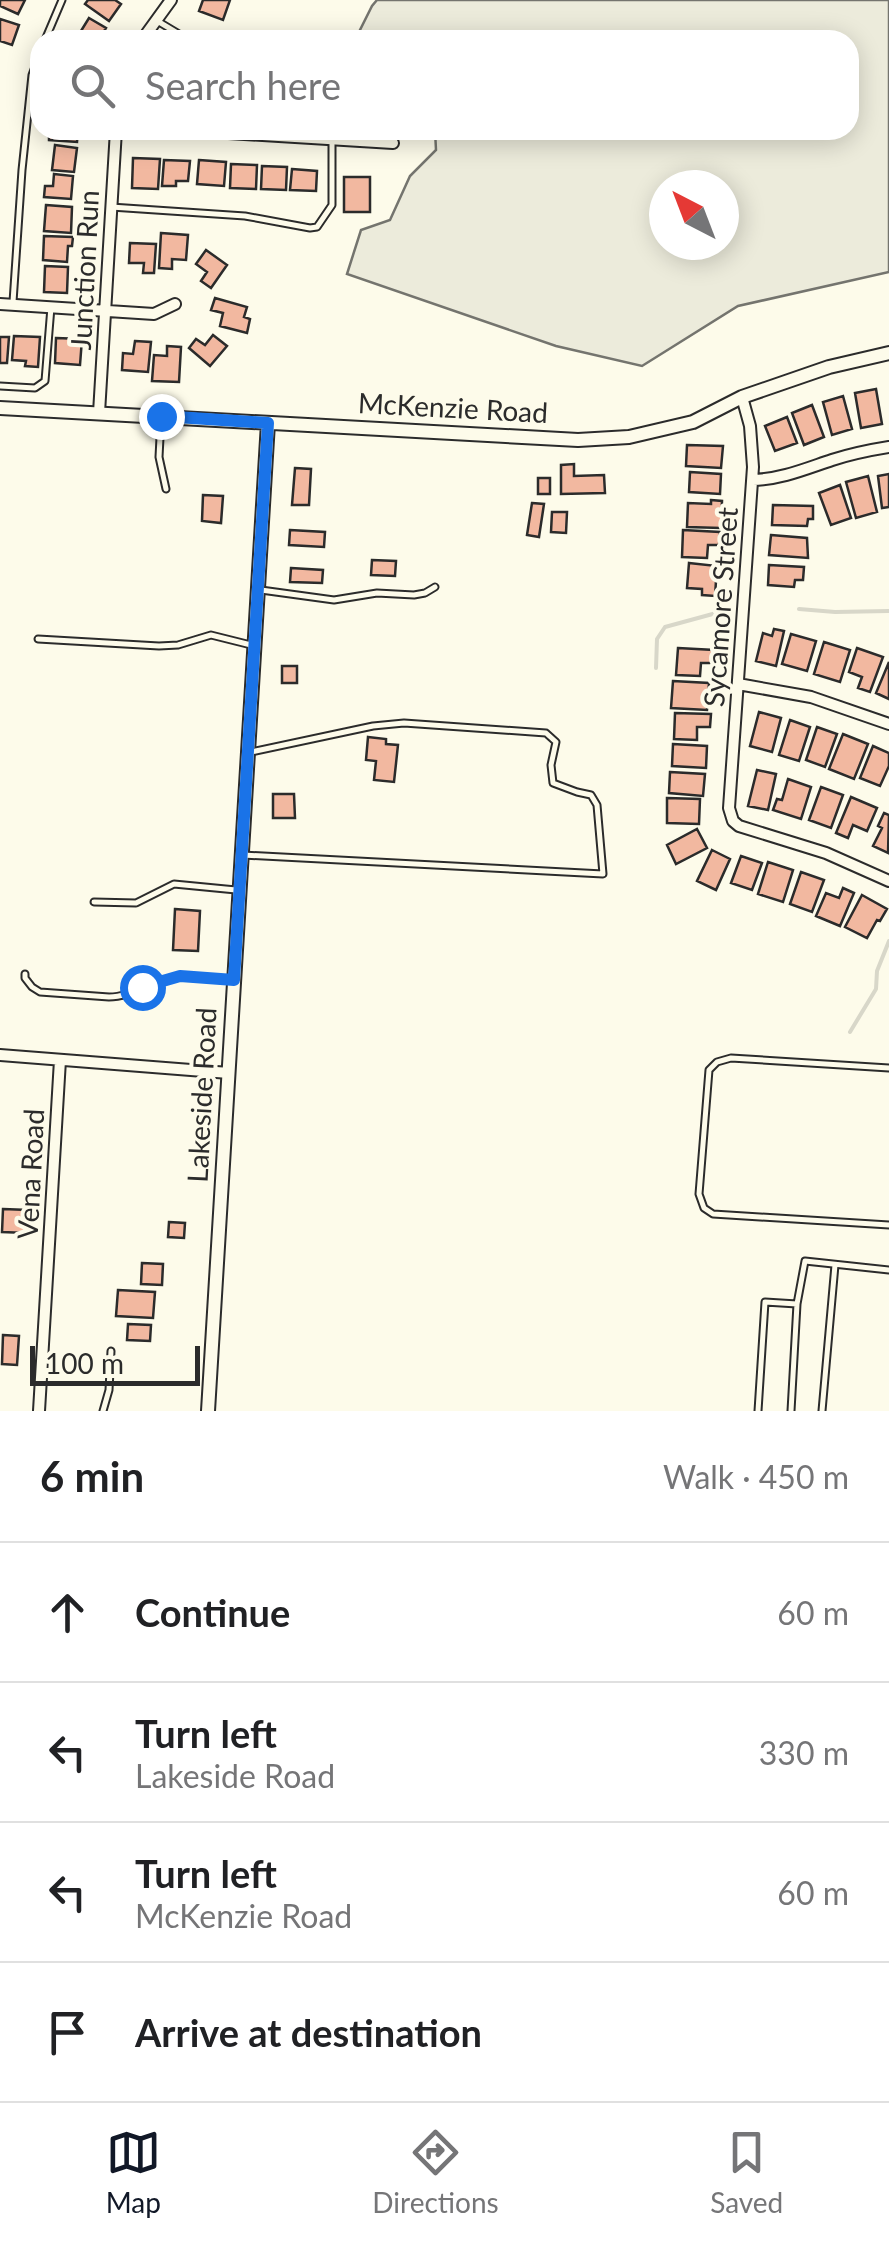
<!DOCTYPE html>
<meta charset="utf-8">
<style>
:root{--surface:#fff;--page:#f6f6f6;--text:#202124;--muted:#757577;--line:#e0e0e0;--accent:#111827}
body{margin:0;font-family:Lato,sans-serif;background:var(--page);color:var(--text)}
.compass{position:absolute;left:649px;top:170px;width:90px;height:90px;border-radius:50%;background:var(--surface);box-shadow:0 5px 25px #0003;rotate:318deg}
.scale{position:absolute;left:30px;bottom:25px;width:170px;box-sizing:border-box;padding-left:10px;border:5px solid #2b2b2b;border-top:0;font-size:28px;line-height:35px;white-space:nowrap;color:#2b2b2b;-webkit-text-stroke:8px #fdfbea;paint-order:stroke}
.stop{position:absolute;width:30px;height:30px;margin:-22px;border:8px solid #1a73e8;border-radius:50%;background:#fff}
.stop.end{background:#1a73e8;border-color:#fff;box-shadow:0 2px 10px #0008}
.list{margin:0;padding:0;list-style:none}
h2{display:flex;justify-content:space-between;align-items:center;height:130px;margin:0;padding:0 40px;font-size:42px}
h2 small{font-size:32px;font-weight:400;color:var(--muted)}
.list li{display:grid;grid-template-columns:65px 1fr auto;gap:30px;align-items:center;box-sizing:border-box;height:140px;padding:0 40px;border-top:2px solid var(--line)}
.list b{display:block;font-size:38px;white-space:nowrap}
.list p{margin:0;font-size:32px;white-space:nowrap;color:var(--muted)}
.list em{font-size:32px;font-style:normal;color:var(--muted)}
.icon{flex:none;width:55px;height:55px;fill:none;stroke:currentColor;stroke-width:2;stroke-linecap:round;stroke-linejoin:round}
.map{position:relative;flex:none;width:889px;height:1411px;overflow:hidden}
.search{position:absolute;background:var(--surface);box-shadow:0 5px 25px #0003;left:30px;right:30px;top:30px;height:110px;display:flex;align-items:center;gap:25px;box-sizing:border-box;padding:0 35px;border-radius:30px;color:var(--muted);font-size:38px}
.sheet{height:690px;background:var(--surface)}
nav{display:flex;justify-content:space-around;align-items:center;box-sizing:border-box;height:140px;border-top:2px solid var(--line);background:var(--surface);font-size:28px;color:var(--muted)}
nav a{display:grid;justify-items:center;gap:5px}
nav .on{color:var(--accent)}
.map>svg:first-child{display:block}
.green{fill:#ecebdb;stroke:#74746e;stroke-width:2.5;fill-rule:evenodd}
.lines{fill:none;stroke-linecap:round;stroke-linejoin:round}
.stream{stroke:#d8d7c9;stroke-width:4}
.building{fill:#f2b8a0;stroke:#2b2b2b;stroke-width:2.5}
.service-casing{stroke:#2b2b2b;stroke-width:9}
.minor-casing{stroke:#2b2b2b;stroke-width:14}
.tertiary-casing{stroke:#2b2b2b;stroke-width:16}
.service{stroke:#fdfbea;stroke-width:5}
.minor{stroke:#fdfbea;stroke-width:10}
.tertiary{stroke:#fdfbea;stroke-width:12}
.route{stroke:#1a73e8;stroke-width:12}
.labels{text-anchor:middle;stroke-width:8;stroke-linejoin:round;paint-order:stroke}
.street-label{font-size:28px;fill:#2b2b2b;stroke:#fdfbea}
</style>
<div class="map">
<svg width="889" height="1411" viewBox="0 0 889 1411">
<rect width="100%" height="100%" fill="#fdfbea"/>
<path class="green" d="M377,0h512v272l-151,34 -96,60 -86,-20 -209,-72 14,-44 29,-10 20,-44 26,-26 -1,-20h414v-90h-494l17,-34zM664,185h60v60h-60z"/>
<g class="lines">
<path class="stream" d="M799,609l36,3 54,-1
M656,668l1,-29 8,-12 55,-15
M850,1032l26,-43 1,-18 12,-30"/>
</g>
<path class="building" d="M0,0h25l-7,14 -18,-8z
M88,0h27l6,4 -12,17 -24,-17z
M203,0h27l-7,20 -24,-9z
M89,18l17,10 -7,12h-21l-2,-1z
M0,19l19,6 -7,20 -12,-4z
M49,130h29l-1,12 -28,-2z
M55,145l22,3 -3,24 -22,-2z
M133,158l27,1 -2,30 -26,-1z
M164,160l26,1 -2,20h-12v5h-14z
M199,160l27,2 -2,24 -27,-2z
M231,164l26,1 -1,24 -26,-1z
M262,166l25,1 -1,23 -25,-1z
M292,169l25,2 -1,20 -26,-1z
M54,174l19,2 -2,23 -27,-2 1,-11h8z
M344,177h26v35h-26z
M46,205l26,2 -1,26 -27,-2z
M161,233l27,2 -2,25 -14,-1v10l-13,-1z
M44,236l29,1 -1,9h-4l-1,16 -24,-2z
M130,243l26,1 -2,29h-11l1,-10h-15z
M206,250l21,15 -16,23 -10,-7 6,-9 -11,-8z
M45,266l23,1 -1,26 -23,-1z
M215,298l32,9 -3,10 6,2 -3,14 -27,-7 3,-13 -12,-3z
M213,335l14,11 -17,20 -21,-18 7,-9 9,6z
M14,336l26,1 -2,30 -13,-1 1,-5 -14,-1z
M0,337h9l-2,26h-7z
M56,338l26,1 -2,26 -25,-2z
M135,341l16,1 -3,30 -26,-2 1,-17 10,1z
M167,346l14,1 -2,35 -27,-1 2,-26 13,1z
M876,389l6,35 -21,4 -6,-35z
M843,396l9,33 -20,6 -9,-33z
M812,405l12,32 -20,8 -12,-32z
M787,417l10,26 -22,8 -10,-25z
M687,445l36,1 -2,22 -35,-2z
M574,464v12l30,-1 1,18 -44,1v-29z
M295,468l16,1 -2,36h-17z
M690,472l31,2 -1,20 -31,-2z
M889,474v33l-7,1 -4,-32z
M868,476l9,36 -21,6 -10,-36z
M538,478h12v16h-12z
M840,485l11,33 -20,7 -12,-32z
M203,495l20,1 -2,27 -19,-2z
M711,500l11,1 -1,27 -34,-1 1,-24 23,1z
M532,503l12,1 -5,33 -12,-2z
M773,505l40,1v13h-5l-1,7 -35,-1z
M552,512h15l-1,21 -15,-1z
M290,530l35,2 -1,15 -35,-2z
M683,530l37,2 -1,13h-11l-1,13 -25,-1z
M771,535l36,3 1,20 -39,-3z
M372,560l24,1 -1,15 -24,-1z
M689,563l28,3 -2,30 -13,-1v-6l-15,-1z
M769,565l35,2 -1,13h-8l-1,7 -26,-2z
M291,568l32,2 -1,13 -32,-1z
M774,629l10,2 -8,35 -20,-5 7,-28 9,3z
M791,634l25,7 -9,30 -25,-7z
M824,642l26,8 -10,32 -26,-8z
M678,648l36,2 -1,13h-12l-1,13 -24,-1z
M857,648l26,9 -13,35 -12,-4 4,-11 -13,-5z
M889,662v37l-13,-6z
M282,666h15v17h-15z
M673,681l36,2 -2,27 -36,-2z
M759,712l22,6 -9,34 -22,-6z
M675,713l36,1 -1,13h-13v13l-23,-1z
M790,720l20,7 -11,34 -20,-6z
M817,727l20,7 -12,33 -19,-7z
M843,734l25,10 -14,35 -25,-10z
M368,737l18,2v5l12,1 -4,37 -20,-2 2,-19 -10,-1z
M673,744l34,2 -1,22 -34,-2z
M873,746l16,7v13l-9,20 -20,-8z
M757,770l19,4 -8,36 -20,-4z
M670,772l35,2 -2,22 -34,-3z
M788,779l23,8 -10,32 -28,-9 4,-11 5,1z
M821,787l22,8 -12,33 -22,-8z
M273,794h21l1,24h-22z
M851,797l26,11 -10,23 -14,-6 -5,13 -12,-5z
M667,798l33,1 -1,25 -32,-1z
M884,813l5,2 -1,38 -15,-7 9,-18 -4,-2z
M697,829l10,19 -31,16 -9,-19z
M712,850l18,9 -14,31 -19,-9z
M741,856l21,7 -10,27 -21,-7z
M768,862l25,8 -10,32 -25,-8z
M801,872l23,8 -12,32 -22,-8z
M843,888l11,5 -14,33 -24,-10 10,-23 13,5z
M862,895l25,14 -7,12 -3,-1 -10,18 -22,-11z
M175,909l25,2 -2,40 -25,-1z
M3,1209l25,1 -1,23 -25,-1z
M169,1222l16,1 -1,15 -16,-1z
M142,1263l21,1 -1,21 -21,-1z
M118,1290l37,2 -2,26 -37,-2z
M128,1324l23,1 -1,16 -23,-1z
M3,1335l16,1 -2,29 -15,-1z"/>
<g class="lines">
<g class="service-casing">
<path id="service" d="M159,22l20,12 21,6
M45,40l17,-40
M111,207l134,9 65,12 7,-1 15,-22v-63
M13,302l9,-132 10,-95 8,-22
M0,386l35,2 10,-7 6,-74
M161,418l-2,39 7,32
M261,590l73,10 43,-7 37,2 11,-2 10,-6
M38,639l121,7 19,-1 33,-10 40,10
M243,855l360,19 -6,-69 -6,-10 -14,-3 -24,-9 -2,-18 5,-23 -10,-9 -142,-10 -31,3 -122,26
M94,902l42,1 38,-19 62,6
M25,974v4l7,9 8,5 69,5c19,0 37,-12 55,-17 22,-6 45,-2 67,0
M889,1068l-158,-10 -14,4 -8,8 -10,124 5,14 9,6 176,11
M103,1411l6,-21 2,-39
M758,1411l7,-109 32,2 8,-43 84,9
M791,1411l6,-107
M822,1411l13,-146"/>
</g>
<g class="minor-casing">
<path id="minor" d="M142,40l29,-40
M180,130l213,13
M0,304l154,10 21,-10
M742,397l8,29 3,41 -24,341 4,13 6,5 87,27 63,28
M99,413l17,-283
M753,480c29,-1 52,-11 79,-20 19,-6 38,-10 57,-13
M738,684l73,13 78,27
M0,1055l229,18
M39,1411l21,-351"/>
</g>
<g class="tertiary-casing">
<path id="tertiary" d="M0,408l578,32 51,-3 64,-15 49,-25 87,-30 60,-14
M208,1411l60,-988"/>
</g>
<use href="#service" class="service"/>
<use href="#minor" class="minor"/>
<use href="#tertiary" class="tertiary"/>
</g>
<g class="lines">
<path class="route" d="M142,987l38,-11 54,4 34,-557 -107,-7"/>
</g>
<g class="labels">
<g class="street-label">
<text transform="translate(85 270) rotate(-87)" y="10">Junction Run</text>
<text transform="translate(453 408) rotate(3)" y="10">McKenzie Road</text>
<text transform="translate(721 607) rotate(-86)" y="10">Sycamore Street</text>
<text transform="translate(202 1095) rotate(-87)" y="10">Lakeside Road</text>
<text transform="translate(31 1174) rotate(-87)" y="10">Vena Road</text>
</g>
</g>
</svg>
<svg class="compass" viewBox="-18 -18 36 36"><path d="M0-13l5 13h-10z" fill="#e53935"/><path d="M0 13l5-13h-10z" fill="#757577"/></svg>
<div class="scale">100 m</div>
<div class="stop" style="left:142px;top:987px"></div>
<div class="stop end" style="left:161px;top:416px"></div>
<div class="search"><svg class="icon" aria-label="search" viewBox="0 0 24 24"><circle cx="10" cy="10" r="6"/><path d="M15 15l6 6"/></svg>Search here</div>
</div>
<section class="sheet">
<h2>6 min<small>Walk · 450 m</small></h2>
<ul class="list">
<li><svg class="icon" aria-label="ahead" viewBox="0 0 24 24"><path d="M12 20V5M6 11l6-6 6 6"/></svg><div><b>Continue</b></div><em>60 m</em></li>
<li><svg class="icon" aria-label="left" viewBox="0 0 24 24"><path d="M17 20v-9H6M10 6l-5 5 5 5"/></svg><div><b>Turn left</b><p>Lakeside Road</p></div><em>330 m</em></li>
<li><svg class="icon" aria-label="left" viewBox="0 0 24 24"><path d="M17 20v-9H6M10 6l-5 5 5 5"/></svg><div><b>Turn left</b><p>McKenzie Road</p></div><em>60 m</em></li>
<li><svg class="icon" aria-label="arrive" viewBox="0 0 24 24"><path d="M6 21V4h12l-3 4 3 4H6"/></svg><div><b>Arrive at destination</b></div></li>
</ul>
</section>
<nav>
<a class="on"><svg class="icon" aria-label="map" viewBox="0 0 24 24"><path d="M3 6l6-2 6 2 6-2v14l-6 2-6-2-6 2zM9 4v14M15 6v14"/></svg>Map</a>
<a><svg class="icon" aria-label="directions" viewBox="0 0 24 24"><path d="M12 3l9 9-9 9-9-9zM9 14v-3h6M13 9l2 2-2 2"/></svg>Directions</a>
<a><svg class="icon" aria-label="saved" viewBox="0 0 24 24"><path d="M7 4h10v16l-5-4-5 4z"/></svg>Saved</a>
</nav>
